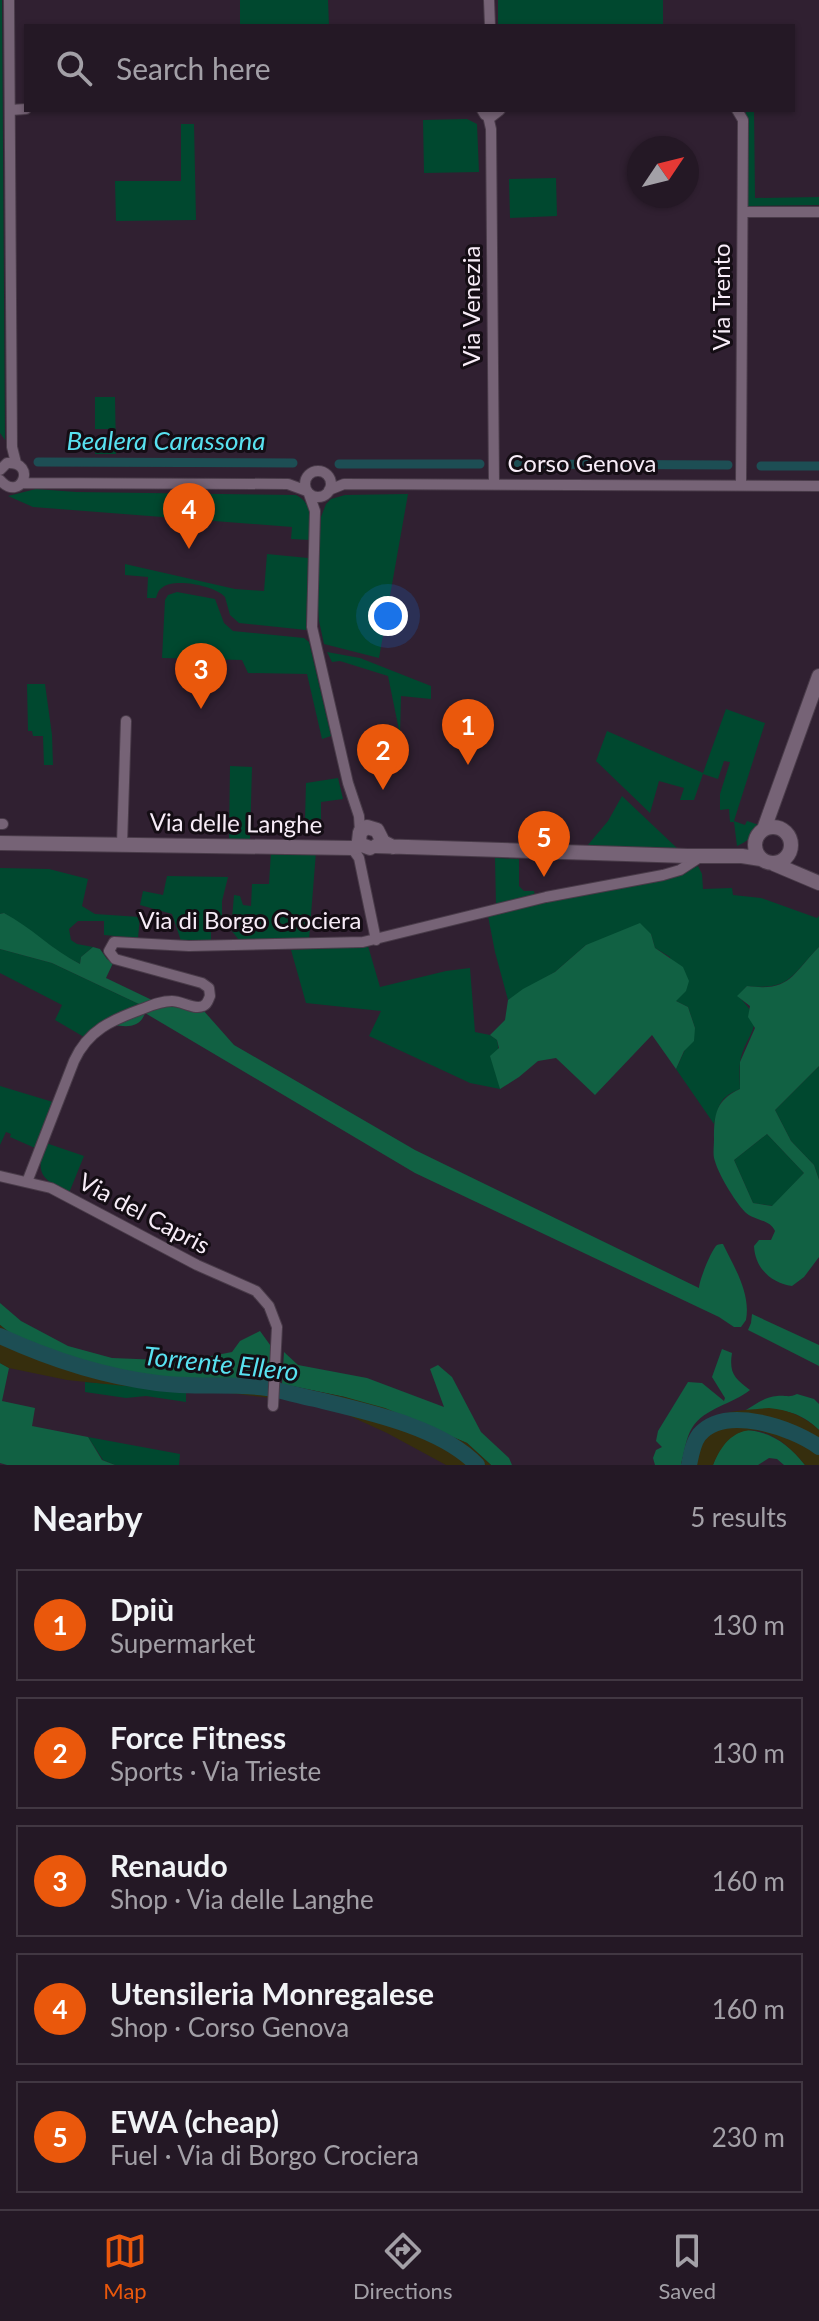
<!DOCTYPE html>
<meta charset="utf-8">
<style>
:root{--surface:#241825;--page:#302532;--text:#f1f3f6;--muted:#a3a0a7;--line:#413742;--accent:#ea580c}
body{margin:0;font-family:Lato,sans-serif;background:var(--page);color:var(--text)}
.compass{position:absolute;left:627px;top:136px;width:72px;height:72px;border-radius:50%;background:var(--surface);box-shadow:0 2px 6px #0004;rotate:55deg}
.you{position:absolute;left:388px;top:616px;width:28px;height:28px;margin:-20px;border:6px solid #fff;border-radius:50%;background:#1a73e8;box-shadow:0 0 0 12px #1a73e833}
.badge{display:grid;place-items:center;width:52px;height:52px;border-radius:50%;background:var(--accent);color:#fff;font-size:26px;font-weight:700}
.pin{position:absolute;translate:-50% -66px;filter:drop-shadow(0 2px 4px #0008)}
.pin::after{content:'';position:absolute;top:42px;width:28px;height:24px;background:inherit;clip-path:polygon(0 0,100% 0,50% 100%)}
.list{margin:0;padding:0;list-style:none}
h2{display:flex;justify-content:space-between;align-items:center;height:104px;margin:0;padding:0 32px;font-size:34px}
h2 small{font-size:26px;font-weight:400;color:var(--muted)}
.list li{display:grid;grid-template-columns:52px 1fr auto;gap:24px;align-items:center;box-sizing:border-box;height:112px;margin:0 16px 16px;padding:0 16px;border:2px solid var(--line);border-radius:0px}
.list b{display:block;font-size:30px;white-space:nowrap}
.list p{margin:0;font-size:26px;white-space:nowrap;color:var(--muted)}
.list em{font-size:26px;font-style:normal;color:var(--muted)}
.icon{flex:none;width:44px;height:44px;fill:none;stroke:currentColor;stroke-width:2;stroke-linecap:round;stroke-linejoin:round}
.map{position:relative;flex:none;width:819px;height:1465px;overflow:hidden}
.search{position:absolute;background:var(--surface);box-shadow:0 2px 6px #0004;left:24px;right:24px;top:24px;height:88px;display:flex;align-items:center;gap:20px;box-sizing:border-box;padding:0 28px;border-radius:0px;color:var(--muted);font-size:30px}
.sheet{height:744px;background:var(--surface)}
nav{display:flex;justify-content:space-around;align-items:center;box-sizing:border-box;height:112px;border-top:2px solid var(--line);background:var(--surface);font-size:22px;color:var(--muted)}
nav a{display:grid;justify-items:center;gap:4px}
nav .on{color:var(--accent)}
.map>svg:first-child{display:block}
.green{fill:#00482f}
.forest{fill:#116143;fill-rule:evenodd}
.sand{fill:#362e0d}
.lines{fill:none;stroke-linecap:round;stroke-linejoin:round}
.canal{stroke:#1d4e54;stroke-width:9}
.river{stroke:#1d4e54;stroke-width:16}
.street-casing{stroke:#493b49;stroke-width:12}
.secondary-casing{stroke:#493b49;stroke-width:16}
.street{stroke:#766376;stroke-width:10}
.secondary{stroke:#766376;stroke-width:14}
.labels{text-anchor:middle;stroke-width:6;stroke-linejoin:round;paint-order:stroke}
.street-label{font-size:24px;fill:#f7ecf7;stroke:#140d14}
.water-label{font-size:26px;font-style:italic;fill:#58e1f0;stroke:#140d14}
</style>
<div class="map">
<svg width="819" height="1465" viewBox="0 0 819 1465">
<rect width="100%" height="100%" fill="#302031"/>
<path class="green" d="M0,0h2l3,440 -5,-7z
M240,0h88l1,26h-89z
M498,0h165v26h-165z
M746,110h8l1,88 64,-1v8l-73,1z
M467,119l10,5 2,48 -55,1 -1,-53z
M181,124h13l2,96 -80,1 -1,-40h66z
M556,178l1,38 -47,2 -1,-39z
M95,397h20l1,57h-21v-7h14v-18h-14z
M36,489l40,3 220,3c18,9 14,27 15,45l-20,-1 1,-12 -259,-20 -25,-11z
M408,494l-29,164 -55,-14 -5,-23 -2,-31 4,-73 5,-13 5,-5 14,-4z
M267,554l41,4 -2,72 -67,-7 -9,-8 -5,-18c-10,-11 -50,-19 -62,-10 -5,3 -5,6 -7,11h-9l1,-21 -23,-2v-11l110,25 29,2z
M177,592l38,7 9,24 9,8 71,7 5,4 22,94 -9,3 -15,-65 -59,-1 -6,-13 -80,-2 3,-58 3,-5z
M327,652l33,6 71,28v13l-30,-3 -1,39 -12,-59 -48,-15 -8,1z
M27,684h18l7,51 1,30h-9l-1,-29h-10l-1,-5h-4z
M726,709l39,14 -31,98 11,4 2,-4 12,4c-5,10 -12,17 -22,21l-3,-24h-4l-1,-13 -9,1v-16l10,-32 -6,-1 -6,18 -15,-5 -9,26h-14l4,-12 -25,-7 -9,32 -54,-52 11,-30 96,42z
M230,766l22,1 -2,73 -21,-1z
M338,778l5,21 -22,3v18h-16l1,-37z
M622,796l56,53 -91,-3 21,-25z
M271,852h45l-7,88h-70l-8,-10 3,-35 6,1 3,9 8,1 1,-22h17z
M495,858l24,1v27l5,5h10l1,5 -39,9z
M698,866l4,8 1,15 29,-1 1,7 28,3 56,20 2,-2v31c-27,27 -28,44 -72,39l-9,10c32,31 7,35 2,67 -1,8 0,18 0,26 -20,8 -21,15 -26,35l-38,-55 19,-41 -7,-21 -12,-6 -6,-44 -15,-9 -4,-14 -65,11 -31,27 -47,28 -13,-48 -7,-36 60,-16 130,-25z
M0,868l49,1 39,10 -6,27 13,8 45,3 -2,21 -34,-3v-14h-26l-9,8 2,11 6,4 16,3 -12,10 -1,7 -15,-8 -61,-43 -4,1z
M167,876l61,1 -6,24v16h-11v24h-30l-9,-27 -32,-9 3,-14 20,4z
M368,946l12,41 66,-16 24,-3 5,64 15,3 7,5c4,16 -1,33 3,49l-30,-6 -101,-47 12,-25 -75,-8 -15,-53z
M0,949l52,14 89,42 -57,32 -29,-17 7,-15 -62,-32z
M819,1066v114l-5,-15 -23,-24 -16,-31z
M0,1086l53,16 -18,46 -25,-11 1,-3 -5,-2 -6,13z
M767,1134l37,39 -31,33 -20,-3 -19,-43z
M46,1143l38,13 -15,37c-27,-14 -35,-19 -23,-50z
M85,1382l101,8v12l-40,-6 -20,2 -41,-6z
M88,1437l92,17 -1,11h-64l-12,-5z"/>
<path class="forest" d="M4,913c27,14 48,37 76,51l1,-7 12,-10 7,2 7,10 6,4 -7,15 48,23 -13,4 -89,-42 -52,-14v-35z
M640,923l11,11 4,14 28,19 6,14 -3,10 -10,10 12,6 7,21 -1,13 -10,10 -8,18 -24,-34 -57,60 -39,-37 -18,3 -19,16 -19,12 -10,-33 9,-8 -2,-8 -7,-5 15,-15 3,-20 15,-11 32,-17 31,-27z
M819,947v119l-44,44 16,31 23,24 5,15v77l-15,20 -12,9c-21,-3 -37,-18 -38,-40l5,-6h12l4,-9c-5,-12 -21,-10 -30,-19 -11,-12 -27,-38 -31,-54 -1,-5 0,-13 0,-19 0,-25 2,-39 26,-50v-27l15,-34 -7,-11 2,-11 -13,-10 10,-10c44,6 45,-12 72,-39zM767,1134l37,39 -32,33 -19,-3 -19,-43z
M164,1006l39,4 31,35 181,105 284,138c0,-7 12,-38 18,-43 2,-1 4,-1 6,-1 11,23 28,49 23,76l-5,7h-7l-15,-10 -304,-144 -270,-160c-5,15 -18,14 -31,12z
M0,1303l21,18 47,25 44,12 74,3 46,-9 8,-11 20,-10 13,18 -1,35 -111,-5 -50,-8 -41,-10 -60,-28 -10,-8z
M752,1314l67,31v21l-71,-36 3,-7z
M722,1349l10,4c-3,20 2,25 18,37 -17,14 -46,18 -58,38 -6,9 -8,26 -11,37h-26l-2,-7 3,-8 6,-3 -6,-6 2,-10 30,-49 14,1 22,18 1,-3 -13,-21z
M284,1352l14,13 69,13 77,29 -14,-38 8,-4 14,12 29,55 28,26 3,7h-21l-24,-22 -22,-9 -100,-37 -63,-13z
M0,1363l9,5 -7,33 33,7 -3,18 56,11 14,23 13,5h-108l-7,-2z
M797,1394l17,5 5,5v26c-24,-23 -43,-20 -73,-20 10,-6 19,-13 31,-14 9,-1 12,2 20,-2z
M747,1430c25,2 43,16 58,35h-21l-7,-6 -8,-1 -11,7h-45c7,-17 14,-31 34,-35z"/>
<path class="sand" d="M0,1325l10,8 60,28 41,10 50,8 111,5 -1,14 -49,-6 -77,-4 -78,-8 -58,-12 -9,-5z
M282,1384l63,13 40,11 82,35 24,22h-45l-59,-32 -46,-21 -59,-14z
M769,1408c20,2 35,8 50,22v35h-14c-29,-37 -70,-55 -92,0h-32c14,-54 39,-53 88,-57z"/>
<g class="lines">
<path class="canal" d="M38,462l255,1
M339,464h141
M518,464l210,1
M761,466h58"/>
<path class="river" d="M0,1336c50,23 102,40 157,47 36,5 74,0 110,5 16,3 32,8 48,11 49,12 127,28 162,66
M689,1465c2,-10 4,-22 10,-30 26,-31 94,-7 120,12"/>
<g class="street-casing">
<path id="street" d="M9,0l3,447 4,16
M489,0l1,26
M10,110l16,-1
M482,110l3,5 6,2 9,-7
M737,110l6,10 -2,365
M488,116l3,13 3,354
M743,212h76
M0,470l7,-7c31,-2 14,41 -7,17
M305 484a13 13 0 1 1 26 0a13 13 0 1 1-26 0Z
M22,483l266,1 19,7
M329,490l15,-6 475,2
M309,494l6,17 -3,116 36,156 11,33 1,16
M0,824h3
M122,844l4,-123
M347,848l7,3 5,7 17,82
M0,1176l51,12 146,77 59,26 13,15 8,21 -4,79
M27,1182l47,-121c14,-31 38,-41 68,-52 10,-4 19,-8 30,-8 10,0 22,9 31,5 5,-2 5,-6 7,-10l-1,-8 -7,-5 -87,-24 -6,-8 5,-9 75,4 174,-4 183,-45 117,-22 17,-5 20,-13"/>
</g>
<g class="secondary-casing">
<path id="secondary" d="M755 845a18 18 0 1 1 36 0a18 18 0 1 1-36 0Z
M764,829l55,-153
M0,843l352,5 10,-3
M376,846l312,10h54l19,3
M370,848l-8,-3 -3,-4 1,-9 7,-5 10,3 6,12 10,5
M774,864l45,19"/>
</g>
<use href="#street" class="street"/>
<use href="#secondary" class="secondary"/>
</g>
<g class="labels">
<g class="street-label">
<text transform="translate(722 297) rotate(-90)" y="8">Via Trento</text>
<text transform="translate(472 306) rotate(-90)" y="8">Via Venezia</text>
<text x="582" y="472">Corso Genova</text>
<text transform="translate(236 824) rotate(1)" y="8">Via delle Langhe</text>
<text x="250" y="929">Via di Borgo Crociera</text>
<text transform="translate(144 1214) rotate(28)" y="8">Via del Capris</text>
</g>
<g class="water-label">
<text x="166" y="450">Bealera Carassona</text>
<text transform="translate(221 1364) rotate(6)" y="9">Torrente Ellero</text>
</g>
</g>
</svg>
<svg class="compass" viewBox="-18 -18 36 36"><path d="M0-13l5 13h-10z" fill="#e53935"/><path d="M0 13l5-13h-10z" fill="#a3a0a7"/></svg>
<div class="you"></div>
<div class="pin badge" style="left:468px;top:765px">1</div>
<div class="pin badge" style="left:383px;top:790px">2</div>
<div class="pin badge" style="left:201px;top:709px">3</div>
<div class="pin badge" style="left:189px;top:549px">4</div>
<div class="pin badge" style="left:544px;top:877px">5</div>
<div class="search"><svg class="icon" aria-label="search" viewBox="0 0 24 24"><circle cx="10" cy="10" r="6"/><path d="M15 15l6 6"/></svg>Search here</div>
</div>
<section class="sheet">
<h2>Nearby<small>5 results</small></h2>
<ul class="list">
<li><span class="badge">1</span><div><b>Dpiù</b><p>Supermarket</p></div><em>130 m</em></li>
<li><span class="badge">2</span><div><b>Force Fitness</b><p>Sports · Via Trieste</p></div><em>130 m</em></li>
<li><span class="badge">3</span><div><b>Renaudo</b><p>Shop · Via delle Langhe</p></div><em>160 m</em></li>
<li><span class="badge">4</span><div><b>Utensileria Monregalese</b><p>Shop · Corso Genova</p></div><em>160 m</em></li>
<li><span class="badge">5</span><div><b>EWA (cheap)</b><p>Fuel · Via di Borgo Crociera</p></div><em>230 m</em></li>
</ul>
</section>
<nav>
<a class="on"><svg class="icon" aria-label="map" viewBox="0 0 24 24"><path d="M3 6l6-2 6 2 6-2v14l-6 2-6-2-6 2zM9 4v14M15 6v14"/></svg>Map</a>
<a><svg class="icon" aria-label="directions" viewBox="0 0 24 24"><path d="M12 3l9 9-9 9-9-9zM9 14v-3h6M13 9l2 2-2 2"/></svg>Directions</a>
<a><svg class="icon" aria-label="saved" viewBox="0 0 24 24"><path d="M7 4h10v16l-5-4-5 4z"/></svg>Saved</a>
</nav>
